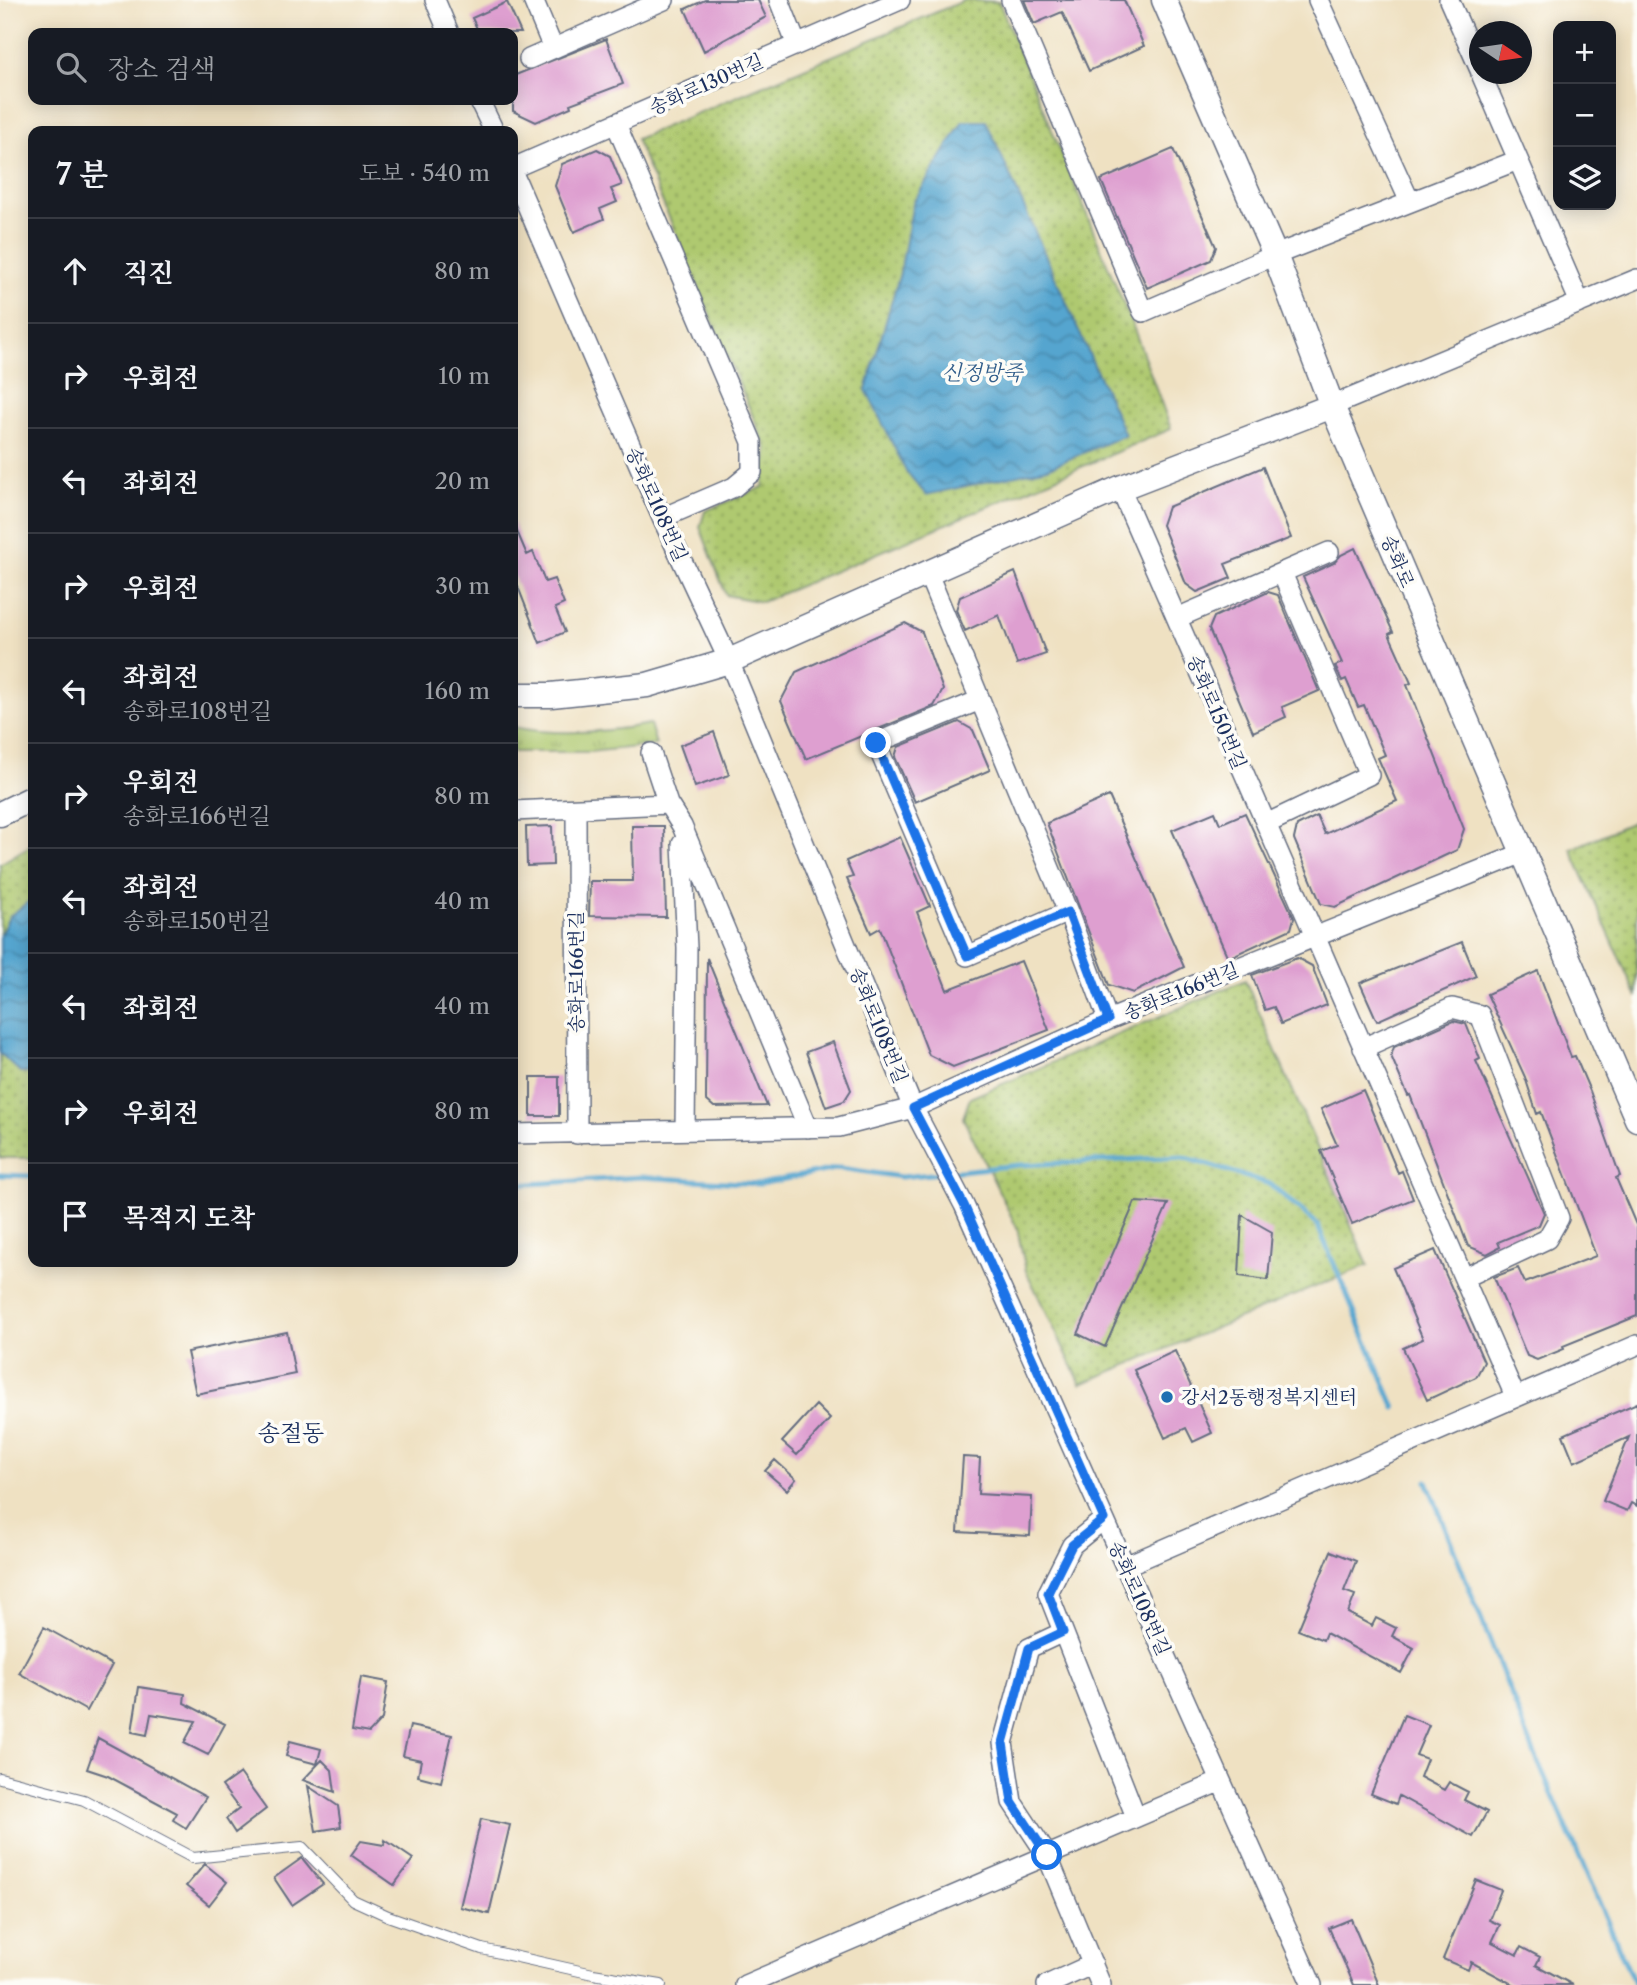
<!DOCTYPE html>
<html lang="ko">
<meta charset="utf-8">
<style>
:root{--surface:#171b24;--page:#242831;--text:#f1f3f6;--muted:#9ea1a6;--line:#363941}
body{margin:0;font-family:"Libre Caslon Text","Noto Serif KR",serif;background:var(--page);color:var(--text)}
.controls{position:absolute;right:21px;top:21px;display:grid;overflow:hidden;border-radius:14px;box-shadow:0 4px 18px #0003}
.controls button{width:63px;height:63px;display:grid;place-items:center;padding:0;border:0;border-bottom:2px solid var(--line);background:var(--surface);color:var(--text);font:35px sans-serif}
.compass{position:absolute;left:1469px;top:21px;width:63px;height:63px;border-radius:50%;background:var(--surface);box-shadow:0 4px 18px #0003;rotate:103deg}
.stop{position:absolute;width:21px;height:21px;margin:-16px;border:5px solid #1a73e8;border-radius:50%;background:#fff}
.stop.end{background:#1a73e8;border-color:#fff;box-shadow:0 2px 7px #0008}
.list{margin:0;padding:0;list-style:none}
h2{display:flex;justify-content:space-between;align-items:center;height:91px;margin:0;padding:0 28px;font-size:30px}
h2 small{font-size:23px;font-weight:400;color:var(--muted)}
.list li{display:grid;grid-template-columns:46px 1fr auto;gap:21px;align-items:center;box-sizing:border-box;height:105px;padding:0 28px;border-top:2px solid var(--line)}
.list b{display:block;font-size:26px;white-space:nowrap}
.list p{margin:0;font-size:23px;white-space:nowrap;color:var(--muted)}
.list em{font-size:23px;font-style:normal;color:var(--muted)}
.icon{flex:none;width:38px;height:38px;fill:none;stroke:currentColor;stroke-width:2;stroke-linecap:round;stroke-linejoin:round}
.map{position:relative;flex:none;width:1637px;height:1985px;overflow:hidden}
.search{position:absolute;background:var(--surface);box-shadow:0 4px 18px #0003;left:28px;top:28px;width:490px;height:77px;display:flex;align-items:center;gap:18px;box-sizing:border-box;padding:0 24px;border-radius:14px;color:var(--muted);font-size:26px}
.panel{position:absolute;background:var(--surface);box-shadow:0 4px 18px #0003;left:28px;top:126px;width:490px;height:1141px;border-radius:14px}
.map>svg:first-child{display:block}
.grass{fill:url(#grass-tufts);stroke:#657c66;stroke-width:2}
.park{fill:url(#park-dots);stroke:#657c66;stroke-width:2}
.water{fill:url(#water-waves);stroke:#386a96;stroke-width:2}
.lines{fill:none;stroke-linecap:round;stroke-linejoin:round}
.stream{stroke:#55a5cf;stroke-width:5}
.building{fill:#de9fd0}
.service-casing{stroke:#656d81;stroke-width:12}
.minor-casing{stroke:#656d81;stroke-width:22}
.tertiary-casing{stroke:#656d81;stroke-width:27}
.service{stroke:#fff;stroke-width:10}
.minor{stroke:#fff;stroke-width:19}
.tertiary{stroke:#fff;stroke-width:24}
.route{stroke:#1a73e8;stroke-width:9}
.poi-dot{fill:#1f6fb2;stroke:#fdfcf7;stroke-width:2.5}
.labels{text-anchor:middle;stroke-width:7;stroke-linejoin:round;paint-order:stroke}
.street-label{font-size:19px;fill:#1b2f5e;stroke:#fdfcf7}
.poi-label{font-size:19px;fill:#1b2f5e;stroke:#fdfcf7;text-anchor:start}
.water-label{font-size:21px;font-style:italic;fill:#325e8b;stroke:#fdfcf7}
.quarter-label{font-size:23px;fill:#1b2f5e;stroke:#fdfcf7}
</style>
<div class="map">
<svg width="1637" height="1985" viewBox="0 0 1637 1985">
<defs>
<pattern id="grass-tufts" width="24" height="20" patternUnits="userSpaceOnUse" patternTransform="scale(1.75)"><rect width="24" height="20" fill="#afc96f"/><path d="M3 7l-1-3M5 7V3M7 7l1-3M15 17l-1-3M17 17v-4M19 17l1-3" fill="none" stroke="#8ea45e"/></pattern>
<pattern id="park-dots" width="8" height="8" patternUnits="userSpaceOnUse" patternTransform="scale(1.75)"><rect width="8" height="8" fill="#afc96f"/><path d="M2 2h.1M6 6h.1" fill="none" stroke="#8ea45e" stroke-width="1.8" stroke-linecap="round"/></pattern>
<pattern id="water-waves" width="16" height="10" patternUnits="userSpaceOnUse" patternTransform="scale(1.75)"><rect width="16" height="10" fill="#55a5cf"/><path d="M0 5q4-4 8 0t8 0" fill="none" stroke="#4687ab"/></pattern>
</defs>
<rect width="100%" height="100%" fill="#fdfcf7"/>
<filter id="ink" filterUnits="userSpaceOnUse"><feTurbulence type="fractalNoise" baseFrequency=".0143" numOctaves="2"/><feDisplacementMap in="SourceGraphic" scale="14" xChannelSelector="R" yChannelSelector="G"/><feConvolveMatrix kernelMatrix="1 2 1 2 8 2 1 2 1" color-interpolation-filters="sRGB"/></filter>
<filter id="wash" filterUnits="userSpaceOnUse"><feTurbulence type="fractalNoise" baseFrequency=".00686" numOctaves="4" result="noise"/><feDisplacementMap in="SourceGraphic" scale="28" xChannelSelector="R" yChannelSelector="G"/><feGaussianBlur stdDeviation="1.57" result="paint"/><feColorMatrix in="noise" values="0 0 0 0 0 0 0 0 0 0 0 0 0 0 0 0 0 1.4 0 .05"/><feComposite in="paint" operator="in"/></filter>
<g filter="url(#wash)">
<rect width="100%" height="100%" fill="#efe1c2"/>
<path class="grass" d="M650,724l6,21 -67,7h-76v-25c43,9 94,5 137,-3z"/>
<path class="park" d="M965,0l34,2 135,327 37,100 -409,173 -36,-7 -26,-68 5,-16 58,-24 4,-37 -131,-311z
M1637,820v177l-66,-148z
M33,844v314h-33v-294z
M1245,980l123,285 -287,119 -55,-113 -9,-43 -54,-110 7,-20z"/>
<path class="water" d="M963,121h23l139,314 -77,33 -122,27 -20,-24 -40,-81 34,-117 13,-70z
M33,898v175l-13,-1 -20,-19v-117l9,-19z"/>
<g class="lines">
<path class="stream" d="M950,1172l69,-7 164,-8 87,27 47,40 78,184
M0,1175l33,1
M513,1185l128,-8 119,7 80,-16 61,9 40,-4
M1427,1481l106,269 102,235"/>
</g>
<g id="blocks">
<path class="building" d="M705,0h53l8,17 -62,34 -19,-42z
M1024,0h100l20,46 -55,25 -27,-59 -28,12z
M507,2l14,31h-42l-7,-15z
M606,39l17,45 -53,20 1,3 -35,15 -23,-11v-35z
M597,149l13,7 12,29 -11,4 6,13 -17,7 4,10 -30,13 -19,-46 7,-22z
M1173,149l43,98 -5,13 -64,28 -46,-108z
M1263,467l28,71 -66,26 6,14 -34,14 -11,-8 -24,-59 6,-18z
M513,522l14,33 6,-3 12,30 9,-3 10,25 -9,4 10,24 -25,11 -27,-69z
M1355,548l38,84 -4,2 22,49 -4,2 57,144 -7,21 -122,57 -14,-3 -27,-65 3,-13 20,-10 8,18 72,-33 -19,-43 7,-3 -21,-50 -6,2 -12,-28 -4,2 -7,-15 7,-3 -39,-86 31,-14 7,-8z
M1015,572l31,82 -29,10 -18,-49 -34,16 -9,-21 4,-13z
M1268,592l10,3 41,96 -37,16 4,10 -33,15 -44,-103 5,-12z
M905,623l17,9 21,58 -9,16 -128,53 -25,-58 15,-29z
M959,722l14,8 17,40 -75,32 -20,-45 3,-10z
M714,732l15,43 -34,12 -15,-42z
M1109,796l75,171 -51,26 -24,-8 -62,-162z
M1215,812l5,12 25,-11 49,105 -3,11 -63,29 -56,-128z
M552,826l1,39 -26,1 -1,-39z
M632,826h32l2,91 -77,-1 1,-35h43z
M900,837l30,69 -13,6 30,78 74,-29 28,69 -96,37 -24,-12 -49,-127 -9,5 -24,-54 6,-2 -7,-16z
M1462,942l14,34 -99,45 -17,-38z
M707,958l60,148 -53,1 -8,-7z
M1297,958l15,8 15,39 -46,19 -7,-17 -9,3 -13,-35z
M1538,971l33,86 4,-1 15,35 30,85 -4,2 21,49v89l-74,30 1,3 -27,11 -10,-4 -33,-79 24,-9 7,15 71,-27 -55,-144 -4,2 -12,-37 -38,-83z
M1453,1021l13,3 14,35 -4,2 68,152 -5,12 -41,17 2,5 -13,7 -19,-8 -58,-151 -2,1 -17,-40 3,-9z
M833,1042l18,48 -7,11 -18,6 -20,-55z
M531,1077h28v39h-28z
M1363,1090l35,83 4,-2 11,28 -61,25 -31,-73 16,-6 -16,-36z
M1135,1202l33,2 -63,143 -27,-13z
M1242,1215l30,17 -4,48 -29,-4z
M1435,1250l49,112 -8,15 -49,23 -24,-52 20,-9 -30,-71z
M287,1332l8,42 -99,20 -9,-42z
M1175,1351l37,82 -19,9 -7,-14 -21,10 -31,-68z
M1637,1403v103l-6,-3 -4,8 -24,-10 26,-64 -55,25 -11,-27z
M816,1405l14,14 -33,36 -15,-13z
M963,1457l17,1 -2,36 54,3 -2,39 -72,-4z
M775,1460l21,19 -9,11 -22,-19z
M1331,1551l25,10 -12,30 11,4 -7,18 24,13 4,-8 20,10 -4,8 22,12 -13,25 -75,-40 -3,7 -25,-10z
M44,1627l68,38 -25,46 -68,-38z
M361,1677l27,5 -6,37 -13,14 -17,-3z
M139,1687l46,7 -1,9 41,21 -17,31 -24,-12 12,-22 -45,-7 -4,21 -15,-3z
M1404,1715l25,10 -13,30 11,4 -7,18 24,13 5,-8 19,10 -4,8 23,12 -14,25 -74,-41 -3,8 -25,-10z
M410,1726l42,9 -11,47 -23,-6 3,-16 -18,-4z
M98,1738l108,59 -20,31 -13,-8 4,-7 -69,-37 -21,-7z
M290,1741l31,8 -4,15 -31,-8z
M322,1760l10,10 3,22 -32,-12z
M240,1773l26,36 -31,24 -9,-14 13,-10 -17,-23z
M308,1786l30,20 3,21 -25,4z
M481,1819l29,6 -21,89 -29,-7z
M385,1840l28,19 -19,26 -43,-30 10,-14 23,4z
M302,1858l21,26 -31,21 -18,-27z
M205,1864l22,18 -18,23 -23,-19z
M1476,1880l25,10 -12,30 11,5 -8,17 25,13 4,-8 19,10 -4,8 37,20h-59l-43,-23 -3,8 -25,-11z
M1351,1919l28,66h-25l-25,-57z"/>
</g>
</g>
<g filter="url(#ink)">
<use href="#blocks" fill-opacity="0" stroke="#656d81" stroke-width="2"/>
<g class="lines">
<g class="service-casing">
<path id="service" d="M0,1778l84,22 109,58 109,-11 51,53 35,16 94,33 111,25 68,11"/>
</g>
<g class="minor-casing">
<path id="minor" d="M435,0l14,33
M533,0l20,48
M779,0l17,43
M1011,0l132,312 132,-57 243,-95
M1318,0l92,202
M1449,0l31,70
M529,59l135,-59
M1481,74l99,229
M479,100l15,31
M616,124l136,318v30l-18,15 -72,31
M513,168l387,-168
M513,173l149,345 67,143 184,447 51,97 348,780
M1332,406l305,-127
M1120,488l395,908
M928,574l140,338 40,108
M1177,618l152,-66
M980,700l-104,43 91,213 101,-44
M651,753l17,51 14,22 126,302
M576,810l1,324
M513,811l155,-7
M1266,824l103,-49 -87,-202
M682,844l5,104 -2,182
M1363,1048l89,-40 28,7 79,203 -12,21 -83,39
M513,1134l326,-7 74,-19 195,-88 415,-167
M1104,1519l-32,26 -24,48 88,224
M1125,1566l512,-221
M1063,1632l-34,16 -26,95 9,59 35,53 54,130
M745,1985l476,-204
M1047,1985l46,-21"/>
</g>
<g class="tertiary-casing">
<path id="tertiary" d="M1164,0l111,255 57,151 305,713
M513,695h38l96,-10 82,-24 391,-173 212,-82
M0,814l33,-16"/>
</g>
<use href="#service" class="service"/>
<use href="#minor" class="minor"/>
<use href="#tertiary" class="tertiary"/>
</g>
</g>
<g class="lines" filter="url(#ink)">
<path class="route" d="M876,743l91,213 101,-44 40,108 -195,88 51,97 140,314 -32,26 -24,48 15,39 -34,16 -26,95 9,59 35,53"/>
</g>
<circle class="poi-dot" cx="1167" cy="1397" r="7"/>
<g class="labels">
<g class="street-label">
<text transform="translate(706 84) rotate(-24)" y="7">송화로130번길</text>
<text transform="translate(657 504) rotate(66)" y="7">송화로108번길</text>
<text transform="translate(1398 561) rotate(67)" y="7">송화로</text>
<text transform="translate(1217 712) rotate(67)" y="7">송화로150번길</text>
<text transform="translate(576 972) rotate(-90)" y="7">송화로166번길</text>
<text transform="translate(1181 991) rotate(-22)" y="7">송화로166번길</text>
<text transform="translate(879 1025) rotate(68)" y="7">송화로108번길</text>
<text transform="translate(1140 1598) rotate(66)" y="7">송화로108번길</text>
</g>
<g class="poi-label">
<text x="1181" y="1404">강서2동행정복지센터</text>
</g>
<g class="water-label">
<text x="982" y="380">신정방죽</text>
</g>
<g class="quarter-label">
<text x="291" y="1441">송절동</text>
</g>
</g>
</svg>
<div class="controls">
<button>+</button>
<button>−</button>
<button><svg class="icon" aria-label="layers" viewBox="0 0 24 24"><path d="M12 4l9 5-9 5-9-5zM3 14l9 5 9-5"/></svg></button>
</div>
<svg class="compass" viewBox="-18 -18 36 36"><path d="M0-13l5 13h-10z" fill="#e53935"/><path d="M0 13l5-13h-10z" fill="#9ea1a6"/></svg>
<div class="stop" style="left:1047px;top:1855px"></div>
<div class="stop end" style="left:876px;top:743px"></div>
<div class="search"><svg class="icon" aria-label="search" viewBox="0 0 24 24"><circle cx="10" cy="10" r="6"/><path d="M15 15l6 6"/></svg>장소 검색</div>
<section class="panel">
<h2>7 분<small>도보 · 540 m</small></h2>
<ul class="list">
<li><svg class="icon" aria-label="ahead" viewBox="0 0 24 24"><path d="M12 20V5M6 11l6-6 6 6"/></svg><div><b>직진</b></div><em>80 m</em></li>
<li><svg class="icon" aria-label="right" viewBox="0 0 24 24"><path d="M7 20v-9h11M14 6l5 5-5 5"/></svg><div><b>우회전</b></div><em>10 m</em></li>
<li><svg class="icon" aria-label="left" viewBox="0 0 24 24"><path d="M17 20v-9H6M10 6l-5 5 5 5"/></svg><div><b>좌회전</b></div><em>20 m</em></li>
<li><svg class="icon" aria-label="right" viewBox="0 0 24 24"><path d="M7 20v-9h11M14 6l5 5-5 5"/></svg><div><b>우회전</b></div><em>30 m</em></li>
<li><svg class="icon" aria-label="left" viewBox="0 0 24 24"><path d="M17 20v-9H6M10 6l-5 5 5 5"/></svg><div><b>좌회전</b><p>송화로108번길</p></div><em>160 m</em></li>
<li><svg class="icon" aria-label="right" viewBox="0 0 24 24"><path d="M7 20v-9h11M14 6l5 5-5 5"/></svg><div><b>우회전</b><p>송화로166번길</p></div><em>80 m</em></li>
<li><svg class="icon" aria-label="left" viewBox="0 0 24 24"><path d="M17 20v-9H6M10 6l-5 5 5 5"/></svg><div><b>좌회전</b><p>송화로150번길</p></div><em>40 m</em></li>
<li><svg class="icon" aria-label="left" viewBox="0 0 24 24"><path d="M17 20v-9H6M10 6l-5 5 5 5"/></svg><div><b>좌회전</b></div><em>40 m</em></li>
<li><svg class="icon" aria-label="right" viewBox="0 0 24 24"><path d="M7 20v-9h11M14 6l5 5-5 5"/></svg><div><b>우회전</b></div><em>80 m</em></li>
<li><svg class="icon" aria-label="arrive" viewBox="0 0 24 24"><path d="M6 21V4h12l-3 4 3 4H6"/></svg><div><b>목적지 도착</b></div></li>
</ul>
</section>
</div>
